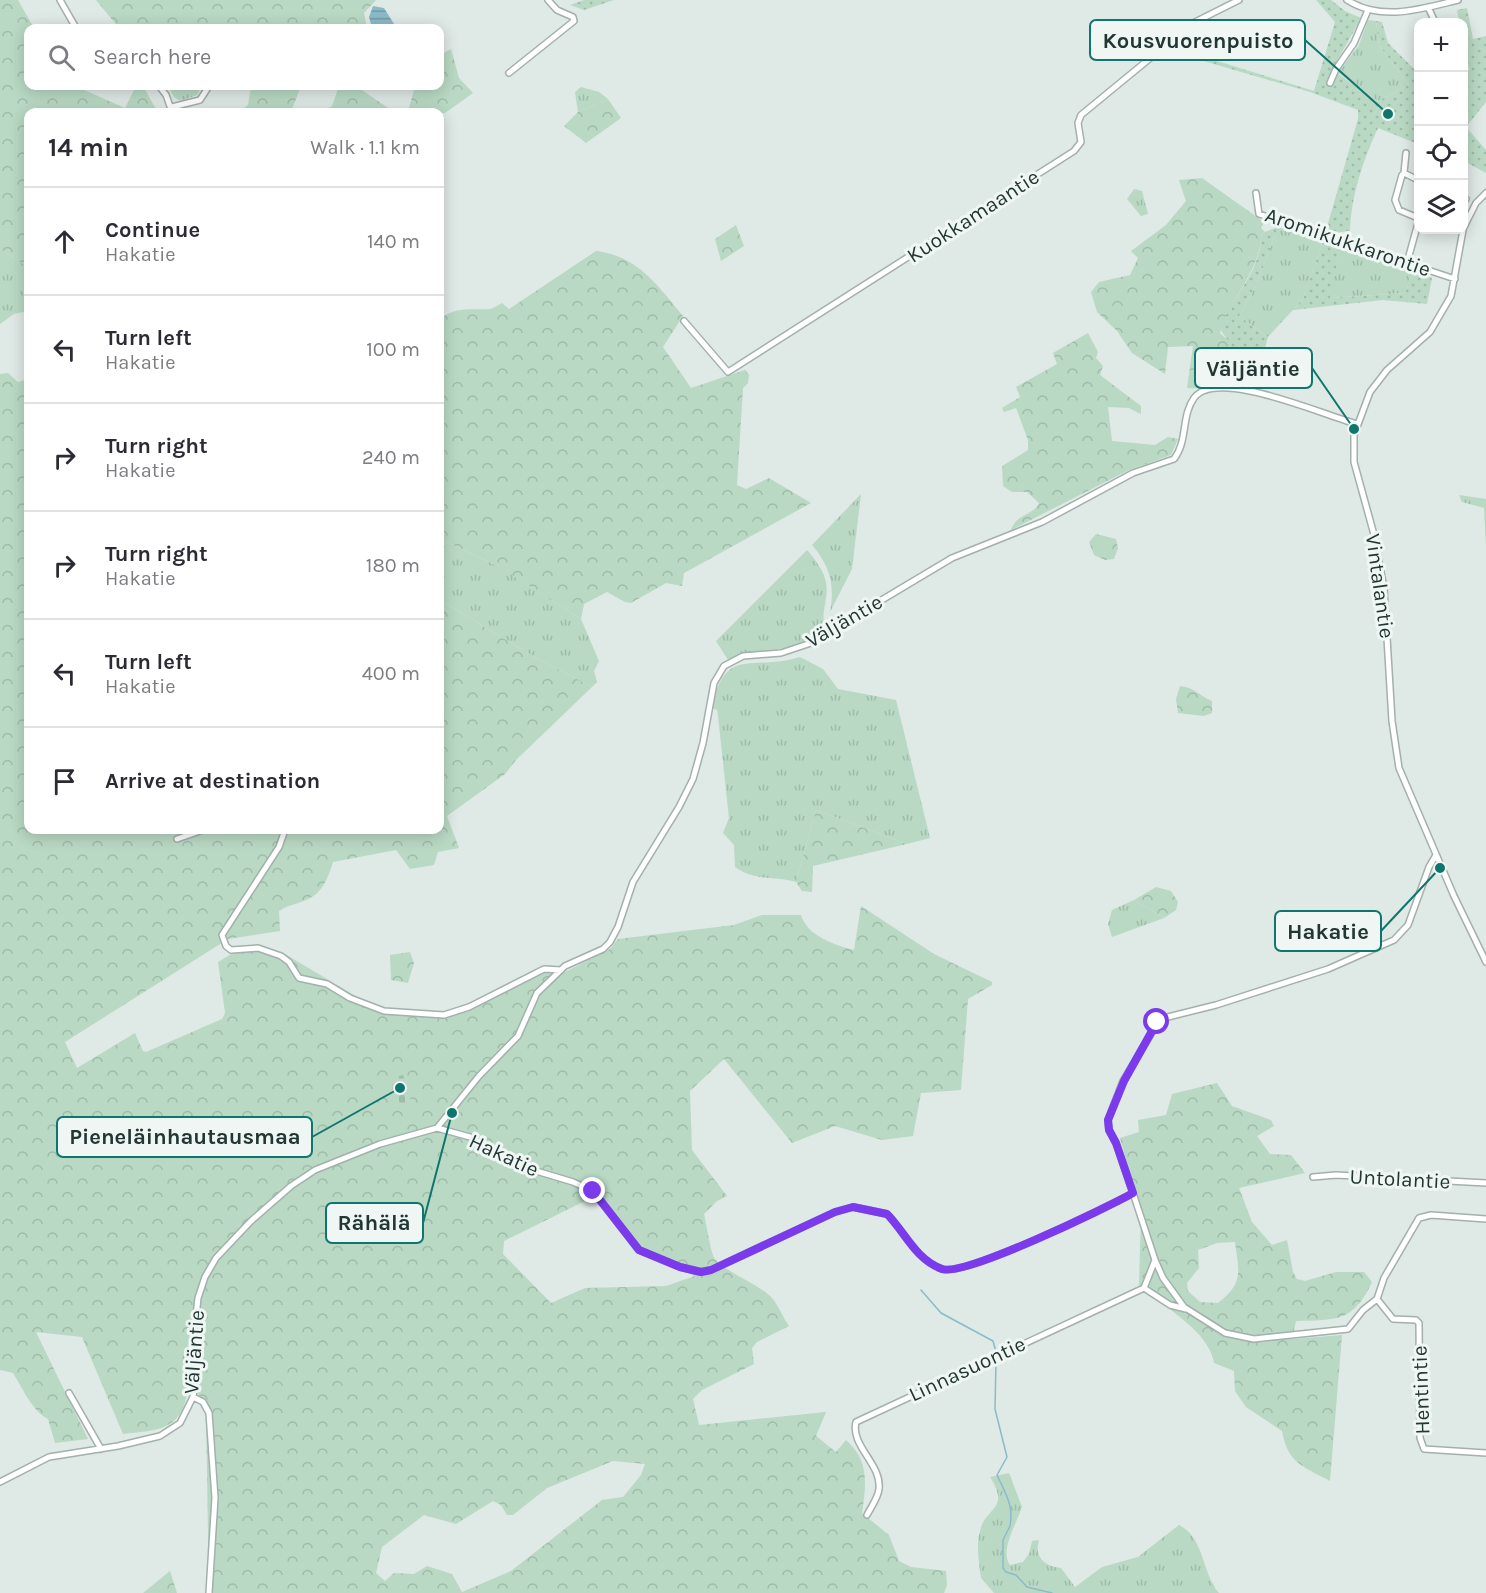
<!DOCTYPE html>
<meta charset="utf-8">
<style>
:root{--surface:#fff;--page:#f2f2f3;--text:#2b2b33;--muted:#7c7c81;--line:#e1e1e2}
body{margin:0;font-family:Karla,sans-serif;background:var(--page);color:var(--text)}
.controls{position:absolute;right:18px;top:18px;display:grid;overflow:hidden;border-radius:12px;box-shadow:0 3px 15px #0003}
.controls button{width:54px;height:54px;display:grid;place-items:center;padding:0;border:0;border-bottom:2px solid var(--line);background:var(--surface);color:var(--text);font:30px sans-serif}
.stop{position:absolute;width:18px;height:18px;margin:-14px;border:4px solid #7c3aed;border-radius:50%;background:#fff}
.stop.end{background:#7c3aed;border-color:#fff;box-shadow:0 2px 6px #0008}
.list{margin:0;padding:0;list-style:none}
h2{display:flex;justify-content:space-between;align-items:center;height:78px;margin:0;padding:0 24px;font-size:26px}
h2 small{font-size:20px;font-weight:400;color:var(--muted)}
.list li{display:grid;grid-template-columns:39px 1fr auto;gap:18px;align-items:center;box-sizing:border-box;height:108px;padding:0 24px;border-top:2px solid var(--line)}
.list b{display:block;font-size:22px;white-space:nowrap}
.list p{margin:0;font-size:20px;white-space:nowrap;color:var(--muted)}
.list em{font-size:20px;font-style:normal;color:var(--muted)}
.icon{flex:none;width:33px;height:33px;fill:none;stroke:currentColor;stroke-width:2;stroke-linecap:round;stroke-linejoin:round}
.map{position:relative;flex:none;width:1486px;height:1593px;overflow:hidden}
.search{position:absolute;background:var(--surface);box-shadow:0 3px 15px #0003;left:24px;top:24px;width:420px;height:66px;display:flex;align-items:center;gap:15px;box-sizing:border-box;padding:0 21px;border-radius:12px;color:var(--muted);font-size:22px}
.panel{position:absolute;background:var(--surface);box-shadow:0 3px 15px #0003;left:24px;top:108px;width:420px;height:726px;border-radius:12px}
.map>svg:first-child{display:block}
.grass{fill:url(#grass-tufts)}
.forest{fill:url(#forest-crowns);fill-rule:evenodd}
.cemetery{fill:url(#cemetery-stones)}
.park{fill:url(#park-dots)}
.water{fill:url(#water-rules)}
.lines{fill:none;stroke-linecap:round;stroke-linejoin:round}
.stream{stroke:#8bbbca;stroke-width:1.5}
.minor-casing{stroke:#a3b0ac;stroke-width:8}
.minor{stroke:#fff;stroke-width:5}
.route{stroke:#7c3aed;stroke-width:8}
.labels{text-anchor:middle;stroke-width:6;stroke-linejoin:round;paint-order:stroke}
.street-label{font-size:21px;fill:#223733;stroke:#eff6f3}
.leader{fill:none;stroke:#0f766e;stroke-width:2}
.callout-dot{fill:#0f766e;stroke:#eff6f3;stroke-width:2}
.callout{fill:#eff6f3;stroke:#0f766e;stroke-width:2}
.callout-label{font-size:22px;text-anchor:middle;font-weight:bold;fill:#223733}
</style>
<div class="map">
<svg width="1486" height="1593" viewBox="0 0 1486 1593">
<defs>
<pattern id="grass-tufts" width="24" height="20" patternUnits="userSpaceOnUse" patternTransform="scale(1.5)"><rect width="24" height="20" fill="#b9d9c4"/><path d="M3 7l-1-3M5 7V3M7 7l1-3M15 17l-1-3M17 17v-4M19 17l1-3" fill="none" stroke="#9fbba9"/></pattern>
<pattern id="forest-crowns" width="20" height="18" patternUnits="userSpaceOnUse" patternTransform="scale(1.5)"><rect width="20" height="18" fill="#b9d9c4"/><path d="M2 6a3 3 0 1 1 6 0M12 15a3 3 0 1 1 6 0" fill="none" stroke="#9fbba9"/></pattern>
<pattern id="cemetery-stones" width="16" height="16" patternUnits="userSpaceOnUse" patternTransform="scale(1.5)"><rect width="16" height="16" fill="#b9d9c4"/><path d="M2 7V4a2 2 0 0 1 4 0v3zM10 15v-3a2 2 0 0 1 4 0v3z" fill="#9fbba9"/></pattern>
<pattern id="park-dots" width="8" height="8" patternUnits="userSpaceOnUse" patternTransform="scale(1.5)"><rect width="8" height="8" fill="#b9d9c4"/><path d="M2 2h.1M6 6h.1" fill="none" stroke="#9fbba9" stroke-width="1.8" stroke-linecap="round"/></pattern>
<pattern id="water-rules" width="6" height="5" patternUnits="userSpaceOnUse" patternTransform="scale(1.5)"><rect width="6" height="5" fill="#8bbbca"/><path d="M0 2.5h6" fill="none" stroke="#7199a5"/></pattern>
</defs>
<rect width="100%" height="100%" fill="#dfe9e5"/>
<path class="grass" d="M1368,20l8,1 3,24 30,40 -31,16 -40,-28 21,-28z
M168,86h34l-5,9 -17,6 -6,-4z
M581,87l18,5 9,7 -30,13 -3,-20z
M1134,189l8,2 6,23 -7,2 -14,-17z
M1278,227l45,14 -20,58 -35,38 -29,-21 19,-35z
M1341,246l72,24 -8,23 -76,5z
M0,249l28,18v44l-14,3 -14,10z
M861,494l-9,75 -22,43c5,-27 0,-46 -18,-67z
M1459,495l27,4v47l-2,-38 -22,-6z
M440,539l60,28 81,52 18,42 -5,10 3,11 -5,5 -59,-31 -93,-56z
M807,550c7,8 18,22 19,33 3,17 -6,28 -1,47 -37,28 -61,14 -97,30l-12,-19z
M800,657l23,12 15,20 58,11 34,138 -23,6 -91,-34 -20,72c-22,-7 -40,0 -61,-15l-1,-22 -11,-12 6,-15 -11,-102 -1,-6 -5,-2c12,-64 42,-36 88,-51z
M1134,900l30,18 -52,19 -4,-13 4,-14z
M1009,1473l13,34c-5,16 -23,44 -12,58l13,-3 6,-8 3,-13 7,-1c-5,17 5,26 22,28l14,19 27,-20 36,-10 41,-32c26,13 22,47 40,68h-225l-13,-15c-2,-14 -5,-33 -1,-47 5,-24 31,-21 10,-54z"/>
<path class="forest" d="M0,0h18l16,28h-6v58h47l50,22 11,-22h7l14,25 -129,1v155l-28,-18z
M96,0h280l-12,13 3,15h-248z
M451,49l8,29 14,15 -28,20 -37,-1 7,-26h25v-31z
M251,86h50l-10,26h-52l9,-7z
M339,86h17l38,26h-72l10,-6z
M608,99l13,19 -35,25 -22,-17 14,-14z
M1202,178l62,44 -3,6 4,4 -3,1c-2,39 -31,63 -42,100l9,8 1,28 12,6 1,10c-20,-3 -37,5 -56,3l6,-42 -25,1 -3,27 -33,-21 -15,-22 -20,-19 -6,-20 8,-10 31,-7 8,-17 -7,-7 35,-26 20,-24 -7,-21z
M736,225l8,21 -23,15 -6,-22z
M596,251c42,5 62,35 87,65l-20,31 28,41 54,-18 4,5 -1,8 -5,5 -6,97 9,4 23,-11 42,25 -127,70 -2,13 -16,-3 -35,20 -6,-1 -18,-10 -23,12 -3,15 -83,-53 -58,-27v-220c16,-13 30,-9 50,-10 4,-1 8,-4 12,-6l7,6z
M1088,333l10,19 -2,6 7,8 -3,9 41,31v8l-12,-6 -21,-1 4,34 43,4 13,-8 10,2 -7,16 -42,15 -118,60c6,-17 22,-14 28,-27l-12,-11h-15l-9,-6 -1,-20 26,-16v-10l-12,-32 -12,4 -2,-4 18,-11 -4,-10 41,-23 -4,-11z
M8,373l10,9 10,-3v451h412v-230l93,56 59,31 -76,73 -11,14 -58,42 12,32 -21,4 -4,13 -24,4 -14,-19 -63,12c-4,13 -10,30 -23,36 -10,6 -21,6 -31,13l1,20 -52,8 -163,103 12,26 58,-35 8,18 3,1 76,-33 3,-6 -7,-51 20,-12 26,-2 21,6 84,50 23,6 49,3 44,-16 48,-26 30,2 47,-24 8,-10 116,-14 28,-10h39c6,21 34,30 53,35l7,-44 73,48 58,28v3l-24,14 -7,91 -40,3 -8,43 -31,4 -47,-14 -43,17 -68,-84 -34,32 2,59 35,46 -10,5 -13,13c2,8 7,41 11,45 15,16 44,25 57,39 7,8 11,20 17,28l-32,16 -5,6 2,16 -52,26 -9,9 6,26 127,-13 -10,24 20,16 10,-12c24,21 20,45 16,73l27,22 10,26 12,6 35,4 1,14 -3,8h-735l-3,-180 -8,-19 -11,-1c-6,39 -32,37 -64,41l-41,-97 -46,-5 52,107 -33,4 -7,-24c-16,-8 -26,-32 -35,-46l-13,-3v-996zM593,1197l4,2 38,53 60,24 -29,10 -81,2 -34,15 -48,-49 1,-13zM613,1461l32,3 -4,11 -18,22 -21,3 -91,71 -49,21 -10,-18 -25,-8 -13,8 -20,-1 -9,8 -9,-8 6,-26 42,-32 32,9 37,-23 8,4 6,10h6l34,-27z
M1096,534l20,5 2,9 -4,11 -9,1 -11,-5 -5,-13z
M1180,686c13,1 20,10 32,15v12l-8,3 -26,-3 -2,-14z
M816,810l91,34 -94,22 -1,26 -10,-1 -6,-9z
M1156,887l15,4 7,11 -2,8 -12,8 -30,-18z
M410,952l4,11 -6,20 -17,-3 -1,-25z
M1217,1083l15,23 39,14 3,6 -17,10 13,18 21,1 14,18 -66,15 13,34 20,23 15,-5 6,32 4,7 8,2 31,-9h28l8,10c-18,40 -36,38 -76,39l-4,18 50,-4 -12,146c-27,-15 -42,-17 -48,-50l-36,-24 -11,-16 -1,-20 -20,-8c-3,-23 -30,-43 -47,-56 -11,-9 -22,-9 -28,-22l2,-71 -21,-76 19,-6 -1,-12 28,-5 6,-21zM1235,1242c4,30 9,41 -17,61l-18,-1 -12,-11 -1,-8 12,-15 -1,-18 19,-7z
M170,1571l7,22h-34z"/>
<path class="cemetery" d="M403,1075l9,29 -9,7 -13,-32z"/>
<path class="park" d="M584,0h30l-30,10 -14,-5z
M1316,0h15l14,11 16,7 -29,52 46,31 31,-16 -30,-40 -3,-24 6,1 6,21 30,30v71l-40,-16c-15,32 -27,69 -28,103l-25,3 33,-115v-9l-48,-18 -144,-42 14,-8 8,10 126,39 21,-69z
M1467,8l6,31 13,-3v66l-20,25 20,23v23l-22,-12v-89l5,-2 -5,-27v-21h-5l-2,-12z
M1278,227l-20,54 -19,35 29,21 -14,51 -11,-3 -1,-10 -16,-9 3,-24 -9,-13c14,-36 40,-55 42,-96z
M1323,241l18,5 -11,52 75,-5 8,-23 19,8 -5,26 -44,-4 -90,10 10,-11z"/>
<path class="water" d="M373,6l11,2 12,19 10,1h-34l-3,-11z"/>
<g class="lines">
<path class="stream" d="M921,1290l20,23 52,28 3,11
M996,1361l-1,48 12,48 -10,18c8,18 17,30 13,51l-7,14v28l3,4 10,3 11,12 25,6"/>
<g class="minor-casing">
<path id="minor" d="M60,0l16,28
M1347,0c34,22 74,9 111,0
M1428,7l7,15
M509,73l65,-52 -1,-4 -16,-7 -9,-10
M1330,83l6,-14 18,-26 14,-33
M159,86l7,9 6,17
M172,107l28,-7 9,-14
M1404,173l2,-20
M1418,180l-14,-7 -2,2 -7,25 4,10 19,8
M1256,193l3,21 196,65
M1464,198l2,1
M1464,227l12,-24 10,-10
M1463,230l-12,66 -21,36 -43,38 -17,22 -16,43v27l19,69 11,57 8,133 7,47 55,128 32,66
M1407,263l11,-40
M684,321l44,51 346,-221 7,-9 -3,-19 3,-8 112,-92 46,-23
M285,830l-6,17 -57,88 4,11 5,4 27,-2 23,8 8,6 10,16 28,6 23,14 34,13 60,4 25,-8 75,-38 17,1
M177,839l26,-9
M437,1128l33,9 43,27 60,18 20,9 46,59 41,17 21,5 10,-2 124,-58 18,-5 34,7c18,18 28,45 55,55 22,8 164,-61 191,-76l-17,-50 -7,-13 -1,-10 15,-39 37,-62 56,-14 112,-36 66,-29 14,-15 21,-58 7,-12
M1313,1177l23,-2 150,8
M1133,1193l22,67 8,18 21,29 41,26 29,6 94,-10 15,-19 14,-11 7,-21 35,-60 12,-3 55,4
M1144,1288l26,17 16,4
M1377,1299l16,20 23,1 3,3 1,115 4,11 62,4
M69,1393l32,56
M193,1397l10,5 6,11 6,85 -6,95
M0,1482l49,-25 69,-11 42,-10 20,-13 13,-26 3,-21 -2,-42 4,-36 7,-21 11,-19 35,-37 40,-35 24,-16 65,-26 57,-16 42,-52 39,-40 19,-43 28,-27 38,-17 7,-7 8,-15 15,-45 46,-75 14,-28 10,-36 11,-60 10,-17 19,-10 38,-3 27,-9 144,-86 90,-36 91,-49 41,-14c14,-18 7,-43 20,-61 23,-31 131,18 163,26
M867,1515c4,-8 11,-17 12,-26 3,-25 -29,-43 -23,-67l288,-134 11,-28"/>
</g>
<use href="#minor" class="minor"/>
</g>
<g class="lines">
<path class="route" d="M593,1191l46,59 41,17 21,5 10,-2 124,-58 18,-5 34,7c18,18 28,45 55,55 22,8 164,-61 191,-76l-17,-50 -7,-13 -1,-10 16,-39 33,-59"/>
</g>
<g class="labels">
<g class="street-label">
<text transform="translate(973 216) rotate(-33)" y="7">Kuokkamaantie</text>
<text transform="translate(1348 242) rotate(19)" y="7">Aromikukkarontie</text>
<text transform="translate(1380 586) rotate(82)" y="7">Vintalantie</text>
<text transform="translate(844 621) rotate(-30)" y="7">Väljäntie</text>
<text transform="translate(504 1155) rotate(25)" y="7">Hakatie</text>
<text transform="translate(1400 1179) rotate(3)" y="7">Untolantie</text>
<text transform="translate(194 1352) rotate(-86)" y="7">Väljäntie</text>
<text transform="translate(967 1369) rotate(-25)" y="7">Linnasuontie</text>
<text transform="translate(1421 1390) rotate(-92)" y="7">Hentintie</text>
</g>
</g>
<path class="leader" d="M1388 114L1305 40M1354 429L1312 368M1440 868L1381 931M400 1088L312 1137M452 1113L423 1223"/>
<g class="callout-dot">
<circle cx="1388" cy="114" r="6"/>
<circle cx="1354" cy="429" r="6"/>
<circle cx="1440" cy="868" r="6"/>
<circle cx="400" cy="1088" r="6"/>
<circle cx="452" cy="1113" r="6"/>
</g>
<g class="callout">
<rect x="1090" y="20" width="215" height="40" rx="6"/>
<rect x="1195" y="348" width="117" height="40" rx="6"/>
<rect x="1275" y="911" width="106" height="40" rx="6"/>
<rect x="57" y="1117" width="255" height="40" rx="6"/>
<rect x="326" y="1203" width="97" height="40" rx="6"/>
</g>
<g class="callout-label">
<text x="1198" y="48">Kousvuorenpuisto</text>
<text x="1253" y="376">Väljäntie</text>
<text x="1328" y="939">Hakatie</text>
<text x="185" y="1144">Pieneläinhautausmaa</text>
<text x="374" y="1230">Rähälä</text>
</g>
</svg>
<div class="controls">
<button>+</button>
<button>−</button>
<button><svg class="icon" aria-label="locate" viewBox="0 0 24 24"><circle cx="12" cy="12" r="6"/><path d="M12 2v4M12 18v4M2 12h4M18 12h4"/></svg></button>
<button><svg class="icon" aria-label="layers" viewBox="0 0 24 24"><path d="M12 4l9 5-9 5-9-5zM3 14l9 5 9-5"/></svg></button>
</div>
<div class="stop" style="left:1157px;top:1022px"></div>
<div class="stop end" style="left:593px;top:1191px"></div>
<div class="search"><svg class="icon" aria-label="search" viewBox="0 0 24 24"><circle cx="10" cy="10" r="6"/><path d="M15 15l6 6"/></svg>Search here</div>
<section class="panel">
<h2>14 min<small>Walk · 1.1 km</small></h2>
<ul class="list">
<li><svg class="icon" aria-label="ahead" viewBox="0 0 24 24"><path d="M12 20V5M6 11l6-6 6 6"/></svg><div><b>Continue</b><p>Hakatie</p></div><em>140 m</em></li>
<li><svg class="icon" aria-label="left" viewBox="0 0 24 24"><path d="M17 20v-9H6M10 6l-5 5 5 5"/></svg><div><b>Turn left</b><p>Hakatie</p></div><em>100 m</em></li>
<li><svg class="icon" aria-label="right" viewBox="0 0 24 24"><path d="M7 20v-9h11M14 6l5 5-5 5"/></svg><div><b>Turn right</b><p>Hakatie</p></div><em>240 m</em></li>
<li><svg class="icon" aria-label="right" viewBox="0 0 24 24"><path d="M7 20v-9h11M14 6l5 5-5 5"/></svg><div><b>Turn right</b><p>Hakatie</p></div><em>180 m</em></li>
<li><svg class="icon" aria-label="left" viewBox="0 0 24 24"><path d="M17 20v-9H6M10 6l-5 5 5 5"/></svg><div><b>Turn left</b><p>Hakatie</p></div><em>400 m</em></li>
<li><svg class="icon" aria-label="arrive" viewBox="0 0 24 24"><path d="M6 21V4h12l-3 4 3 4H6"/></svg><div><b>Arrive at destination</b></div></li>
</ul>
</section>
</div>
